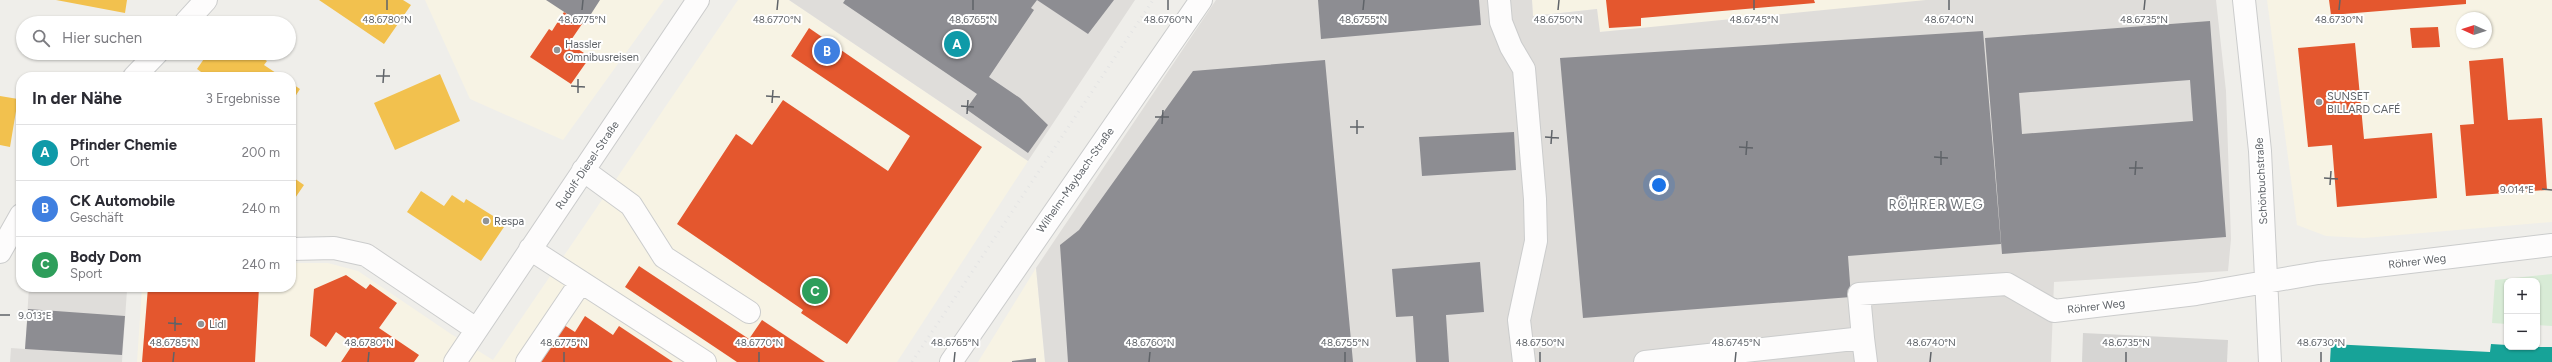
<!DOCTYPE html>
<html lang="de">
<meta charset="utf-8">
<style>
:root{--surface:#fff;--page:#f7f7f7;--text:#2b2b33;--muted:#7c7c81;--line:#e1e1e2;--accent:#0b8043}
body{margin:0;font-family:Figtree,sans-serif;background:var(--page);color:var(--text)}
.controls{position:absolute;right:12px;bottom:12px;display:grid;overflow:hidden;border-radius:8px;box-shadow:0 1px 3px #0004}
.controls button{width:36px;height:36px;display:grid;place-items:center;padding:0;border:0;border-bottom:1px solid var(--line);background:var(--surface);color:var(--text);font:20px sans-serif}
.compass{position:absolute;left:2456px;top:12px;width:36px;height:36px;border-radius:50%;background:var(--surface);box-shadow:0 1px 3px #0004;rotate:273deg}
.you{position:absolute;left:1659px;top:185px;width:14px;height:14px;margin:-10px;border:3px solid #fff;border-radius:50%;background:#1a73e8;box-shadow:0 0 0 6px #1a73e833}
.badge{display:grid;place-items:center;width:26px;height:26px;border-radius:50%;background:var(--accent);color:#fff;font-size:13px;font-weight:700}
.pin{position:absolute;translate:-50% -50%;border:2px solid #fff;box-shadow:0 1px 4px #0006}
.list{margin:0;padding:0;list-style:none}
h2{display:flex;justify-content:space-between;align-items:center;height:52px;margin:0;padding:0 16px;font-size:17px}
h2 small{font-size:13px;font-weight:400;color:var(--muted)}
.list li{display:grid;grid-template-columns:26px 1fr auto;gap:12px;align-items:center;box-sizing:border-box;height:56px;padding:0 16px;border-top:1px solid var(--line)}
.list b{display:block;font-size:15px;white-space:nowrap}
.list p{margin:0;font-size:13px;white-space:nowrap;color:var(--muted)}
.list em{font-size:13px;font-style:normal;color:var(--muted)}
.icon{flex:none;width:22px;height:22px;fill:none;stroke:currentColor;stroke-width:2;stroke-linecap:round;stroke-linejoin:round}
.map{position:relative;flex:none;width:2552px;height:362px;overflow:hidden}
.search{position:absolute;background:var(--surface);box-shadow:0 1px 3px #0004;left:16px;top:16px;width:280px;height:44px;display:flex;align-items:center;gap:10px;box-sizing:border-box;padding:0 14px;border-radius:22px;color:var(--muted);font-size:15px}
.panel{position:absolute;background:var(--surface);box-shadow:0 1px 3px #0004;left:16px;top:72px;width:280px;height:220px;border-radius:16px}
.map>svg:first-child{display:block}
.commercial{fill:#f7f3e4;fill-rule:evenodd}
.industrial{fill:#dfddda}
.green{fill:#d8ebd6}
.homes{fill:#f2c14e}
.shops{fill:#e4572e}
.public{fill:#17a398}
.industry{fill:#8d8d92;fill-rule:evenodd}
.building{fill:#d6d5d3}
.lines{fill:none;stroke-linecap:round;stroke-linejoin:round}
.minor-casing{stroke:#cbcccc;stroke-width:24}
.minor{stroke:#fdfcfc;stroke-width:22}
.rail{stroke:#e4e4e4;stroke-width:3;stroke-dasharray:1 5;stroke-linecap:butt}
.ticks{fill:none;stroke:#5f6368;stroke-width:1.5}
.poi-dot{fill:#919496;stroke:#fff;stroke-width:1.5}
.labels{text-anchor:middle;stroke-width:4;stroke-linejoin:round;paint-order:stroke}
.poi-label{font-size:11px;fill:#5f6368;stroke:#fff;text-anchor:start}
.street-label{font-size:11px;fill:#5f6368;stroke:#fff}
.quarter-label{font-size:13px;letter-spacing:1px;fill:#70757a;stroke:#fff}
.ticks-label{font-size:10px;text-anchor:middle;fill:#5f6368;stroke:#fff;stroke-width:4;stroke-linejoin:round;paint-order:stroke}
</style>
<div class="map">
<svg width="2552" height="362" viewBox="0 0 2552 362">
<rect width="100%" height="100%" fill="#efeeea"/>
<path class="commercial" d="M425,0h239l-101,140 -93,-41z
M738,0h51l239,161 -131,201h-760l5,-75h149v-24h37l30,8 93,63 42,26z
M1532,0h430l-363,32 -2,-23 -64,7z
M2267,0h285v222l-188,16 -38,-2 -29,-11zM2462,18h24v24h-24z
M1036,268l9,94h-67z"/>
<path class="industrial" d="M789,0h346l-107,161z
M1216,0h316l1,16 64,-7 3,23 326,-32h290l10,91 5,148 -3,32 -174,11 -3,80h-1006l-9,-94z
M29,287l98,3 -5,72h-112l1,-14 14,1z"/>
<path class="green" d="M2552,274v52l-15,-1v-44h-30v43l-15,-1 3,-43z"/>
<path class="homes" d="M56,0h71l-2,13z
M319,0h84l8,5 -27,39z
M208,53h40l9,6 2,-3 8,5 -3,4 18,12h-74l-11,-8z
M440,74l20,47 -65,29 -21,-47z
M291,83l9,6 -9,14z
M0,96l18,3 -8,48 -10,-2z
M291,176l13,9 -13,19z
M421,191l23,15 8,-11 12,8 2,-4 40,25 -25,37 -74,-49z"/>
<path class="shops" d="M1606,0h208l1,3 -174,15v8l-32,2z
M2329,0h137v4l-135,11z
M564,12l18,12 -13,19 21,14 -19,27 -41,-27 19,-28 3,2z
M2438,27l2,20 -28,1 -2,-20z
M809,28l173,119 -135,197 -46,-31 2,-3 -126,-86 59,-90 16,11 31,-45 105,71 22,-35 -119,-80z
M2355,43l9,96 68,-6 5,65 -100,9 -5,-62 -24,2 -10,-99z
M2503,58l5,62 34,-2 5,72 -81,6 -6,-71 14,-1 -5,-63z
M639,266l110,73 13,-19 63,42h-88l-112,-75z
M346,275l20,14 4,-5 27,19 -18,25 40,27 -5,7h-73l12,-18 -17,-12 -10,15 -16,-11 4,-47z
M148,287h111l-4,75h-113z
M585,316l28,19 6,-9 54,36h-134l25,-37 11,7z"/>
<path class="public" d="M2331,344l159,8 1,-8 16,1v2h45v15h-222z"/>
<path class="industry" d="M546,0h54l-16,25z
M845,0h192l-6,8 3,2 -45,67 31,21 28,27 -20,28 -62,-44 11,-15 -134,-91z
M1037,0h77l-26,34z
M1318,0h161l2,25 -160,14z
M2210,21l16,216 -224,17 -17,-216zM2190,80l3,41 -171,13 -3,-41z
M1983,31l18,213 -153,12 3,41 -268,21 -23,-260z
M1325,60l28,302h-285l-8,-117 19,-15 114,-159z
M1514,132l2,38 -94,6 -3,-39z
M1480,262l4,50 -38,3 3,47h-33l-3,-46 -17,1 -4,-48z
M28,309l97,7 -3,39 -97,-6z
M1036,358v4h-24v-1z"/>
<path class="building" d="M2083,333l145,7 -1,22h-145z"/>
<g class="lines">
<g class="minor-casing">
<path id="minor" d="M1499,0l2,22 10,25 13,22 11,130 1,42 -17,79 5,42
M2244,0l16,151 10,211
M185,23l21,-23
M134,77l23,-24
M583,170l48,35 33,52 85,55
M291,249l43,-1 32,7 110,74
M530,249l175,113
M0,252l21,-37
M1863,338l3,24
M455,362l243,-362
M527,362l54,-80
M951,362l250,-362
M1645,362l218,-24 -4,-44 148,-10 47,27 142,-17 122,-21 234,-28"/>
</g>
<use href="#minor" class="minor"/>
<path class="rail" d="M912,362l241,-362"/>
</g>
<path class="ticks" d="M387,10v-10M582,10l1,-10M777,10l1,-10M973,10v-10M1168,10v-10M1363,10l1,-10M1558,10l1,-10M1754,10v-10M1949,10v-10M2144,10l1,-10M2339,10l1,-10M376,76h14M383,83l1,-14M571,86l14,1M578,93v-14M766,96l14,1M772,103l1,-13M961,106l13,1M967,114l1,-14M1155,117h14M1162,124l1,-14M1350,127h14M1357,134v-14M1545,137l14,1M1551,144l1,-14M1739,147l14,1M1746,155l1,-14M1934,157l14,1M1941,165v-14M2129,168h14M2135,175l1,-14M2324,178l14,1M2330,185l1,-14M2542,189l10,1M0,315h10M168,323l14,1M175,331v-14M173,362l1,-10M368,362l1,-10M564,362v-10M759,362v-10M954,362l1,-10M1149,362l1,-10M1345,362v-10M1540,362v-10M1735,362l1,-10M1930,362l1,-10M2126,362v-10M2321,362v-10"/>
<g class="poi-dot">
<circle cx="557" cy="50" r="4"/>
<circle cx="2319" cy="102" r="4"/>
<circle cx="486" cy="221" r="4"/>
<circle cx="201" cy="324" r="4"/>
</g>
<g class="labels">
<g class="poi-label">
<text x="565" y="48">Hassler<tspan x="565" dy="13">Omnibusreisen</tspan></text>
<text x="2327" y="100">SUNSET<tspan x="2327" dy="13">BILLARD CAFÉ</tspan></text>
<text x="494" y="225">Respa</text>
<text x="209" y="328">Lidl</text>
</g>
<g class="street-label">
<text transform="translate(587 165) rotate(-56)" y="4">Rudolf-Diesel-Straße</text>
<text transform="translate(1075 180) rotate(-55)" y="4">Wilhelm-Maybach-Straße</text>
<text transform="translate(2261 181) rotate(-93)" y="4">Schönbuchstraße</text>
<text transform="translate(2417 261) rotate(-7)" y="4">Röhrer Weg</text>
<text transform="translate(2096 306) rotate(-7)" y="4">Röhrer Weg</text>
</g>
<g class="quarter-label">
<text x="1936" y="209">RÖHRER WEG</text>
</g>
</g>
<g class="ticks-label">
<text x="2339" y="23">48.6730°N</text>
<text x="387" y="23">48.6780°N</text>
<text x="582" y="23">48.6775°N</text>
<text x="777" y="23">48.6770°N</text>
<text x="973" y="23">48.6765°N</text>
<text x="1168" y="23">48.6760°N</text>
<text x="1363" y="23">48.6755°N</text>
<text x="1558" y="23">48.6750°N</text>
<text x="1754" y="23">48.6745°N</text>
<text x="1949" y="23">48.6740°N</text>
<text x="2144" y="23">48.6735°N</text>
<text x="2517" y="193">9.014°E</text>
<text x="35" y="319">9.013°E</text>
<text x="174" y="346">48.6785°N</text>
<text x="369" y="346">48.6780°N</text>
<text x="564" y="346">48.6775°N</text>
<text x="759" y="346">48.6770°N</text>
<text x="955" y="346">48.6765°N</text>
<text x="1150" y="346">48.6760°N</text>
<text x="1345" y="346">48.6755°N</text>
<text x="1540" y="346">48.6750°N</text>
<text x="1736" y="346">48.6745°N</text>
<text x="1931" y="346">48.6740°N</text>
<text x="2126" y="346">48.6735°N</text>
<text x="2321" y="346">48.6730°N</text>
</g>
</svg>
<div class="controls">
<button>+</button>
<button>−</button>
</div>
<svg class="compass" viewBox="-18 -18 36 36"><path d="M0-13l5 13h-10z" fill="#e53935"/><path d="M0 13l5-13h-10z" fill="#7c7c81"/></svg>
<div class="you"></div>
<div class="pin badge" style="left:957px;top:44px;background:#0f9aa8">A</div>
<div class="pin badge" style="left:827px;top:51px;background:#3f7fe0">B</div>
<div class="pin badge" style="left:815px;top:291px;background:#2e9e5b">C</div>
<div class="search"><svg class="icon" aria-label="search" viewBox="0 0 24 24"><circle cx="10" cy="10" r="6"/><path d="M15 15l6 6"/></svg>Hier suchen</div>
<section class="panel">
<h2>In der Nähe<small>3 Ergebnisse</small></h2>
<ul class="list">
<li><span class="badge" style="background:#0f9aa8">A</span><div><b>Pfinder Chemie</b><p>Ort</p></div><em>200 m</em></li>
<li><span class="badge" style="background:#3f7fe0">B</span><div><b>CK Automobile</b><p>Geschäft</p></div><em>240 m</em></li>
<li><span class="badge" style="background:#2e9e5b">C</span><div><b>Body Dom</b><p>Sport</p></div><em>240 m</em></li>
</ul>
</section>
</div>
